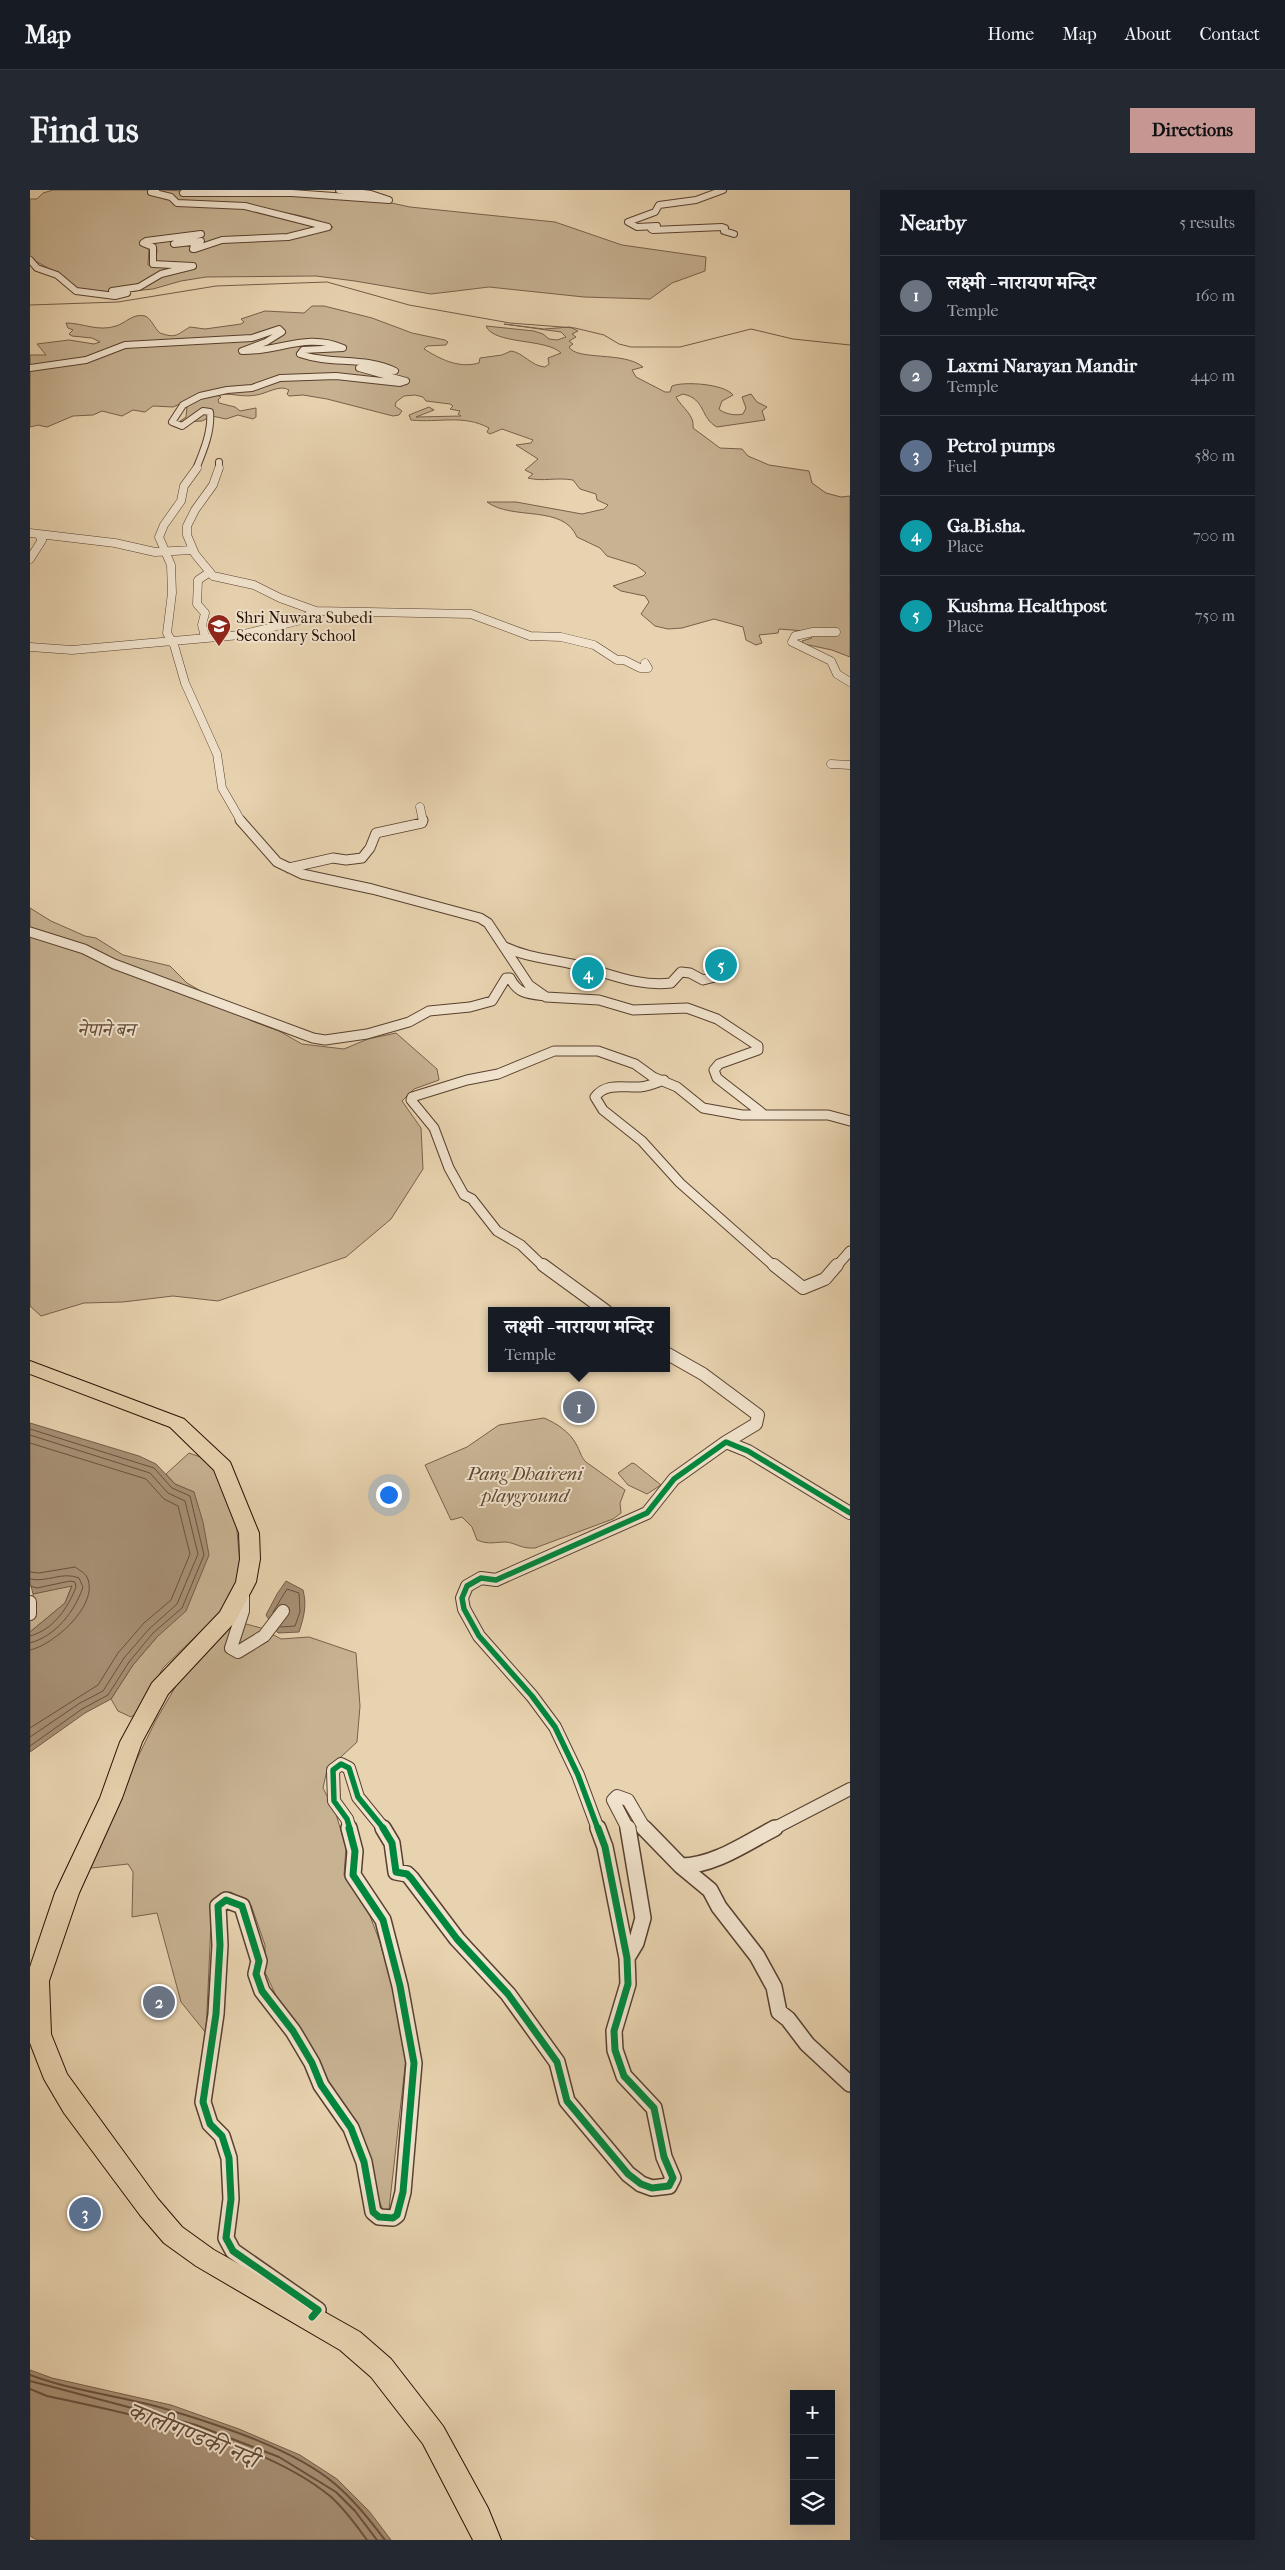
<!DOCTYPE html>
<meta charset="utf-8">
<style>
:root{--surface:#171b24;--page:#242831;--text:#f1f3f6;--muted:#9ea1a6;--line:#363941;--accent:#c59692}
body{margin:0;font-family:"IM FELL French Canon","Noto Serif Devanagari",serif;background:var(--page);color:var(--text)}
.controls{position:absolute;right:15px;bottom:15px;display:grid;overflow:hidden;border-radius:0px;box-shadow:0 5px 20px #0002}
.controls button{width:45px;height:45px;display:grid;place-items:center;padding:0;border:0;border-bottom:1px solid var(--line);background:var(--surface);color:var(--text);font:25px sans-serif}
.you{position:absolute;left:358px;top:1304px;width:18px;height:18px;margin:-12px;border:4px solid #fff;border-radius:50%;background:#1a73e8;box-shadow:0 0 0 8px #1a73e833}
.badge{display:grid;place-items:center;width:32px;height:32px;border-radius:50%;background:var(--accent);color:#fff;font-size:16px;font-weight:700}
.pin{position:absolute;translate:-50% -50%;border:2px solid #fff;box-shadow:0 1px 5px #0006}
.popup{position:absolute;left:458px;top:1117px;width:182px;height:65px;box-sizing:border-box;display:grid;place-content:center;border-radius:0px;background:var(--surface);filter:drop-shadow(0 1px 4px #0005);font-size:16px;white-space:nowrap;color:var(--muted)}
.popup b{font-size:19px;color:var(--text)}
.popup::after{content:'';position:absolute;left:50%;top:100%;margin-left:-10px;border:10px solid transparent;border-top-color:var(--surface)}
.list{margin:0;padding:0;list-style:none}
h2{display:flex;justify-content:space-between;align-items:center;height:65px;margin:0;padding:0 20px;font-size:21px}
h2 small{font-size:16px;font-weight:400;color:var(--muted)}
.list li{display:grid;grid-template-columns:32px 1fr auto;gap:15px;align-items:center;box-sizing:border-box;height:80px;padding:0 20px;border-top:1px solid var(--line)}
.list b{display:block;font-size:19px;white-space:nowrap}
.list p{margin:0;font-size:16px;white-space:nowrap;color:var(--muted)}
.list em{font-size:16px;font-style:normal;color:var(--muted)}
.icon{flex:none;width:28px;height:28px;fill:none;stroke:currentColor;stroke-width:2;stroke-linecap:round;stroke-linejoin:round}
.map{position:relative;flex:none;width:820px;height:2350px;overflow:hidden;border-radius:0px}
header{display:flex;align-items:center;gap:30px;box-sizing:border-box;height:70px;padding:0 25px;background:var(--surface);border-bottom:1px solid var(--line)}
header strong{font-size:24px}
nav{display:flex;gap:28px;margin-inline-start:auto;font-size:18px}
.intro{display:flex;align-items:center;justify-content:space-between;box-sizing:border-box;height:120px;padding:0 30px}
h1{margin:0;font-size:35px}
.button{padding:12px 22px;border-radius:0px;background:var(--accent);color:#111;font-size:18px;font-weight:700}
main{display:flex;gap:30px;padding:0 30px}
aside{flex:1;background:var(--surface);border-radius:0px;box-shadow:0 5px 20px #0002}
.map>svg:first-child{display:block}
.green{fill:#c7b292;stroke:#78604a}
.water{fill:#a79075;stroke:#745c47}
.lines{fill:none;stroke-linecap:round;stroke-linejoin:round}
.shore-far1{stroke:#68503c;stroke-width:1}
.shore{stroke:#68503c;stroke-width:2}
.stream{stroke:#745c47;stroke-width:1}
.minor-far4-casing{stroke:#58402e;stroke-width:8}
.minor-far3-casing{stroke:#58402e;stroke-width:9}
.minor-far2-casing{stroke:#58402e;stroke-width:11}
.minor-far1-casing{stroke:#58402e;stroke-width:14}
.minor-casing{stroke:#58402e;stroke-width:18}
.trunk-casing{stroke:#280f02;stroke-width:2}
.minor-far4{stroke:#f0e2cc;stroke-width:6}
.minor-far3{stroke:#f0e2cc;stroke-width:8}
.minor-far2{stroke:#f0e2cc;stroke-width:9}
.minor-far1{stroke:#f0e2cc;stroke-width:12}
.minor{stroke:#f0e2cc;stroke-width:15}
.trunk{fill:#e8d3b0;fill-rule:evenodd}
.cycleway-far1-casing{stroke:#f0e2cc;stroke-width:9}
.cycleway-casing{stroke:#f0e2cc;stroke-width:10}
.cycleway-far1{stroke:#00873e;stroke-width:5.5}
.cycleway{stroke:#00873e;stroke-width:7}
.labels{text-anchor:middle;stroke-width:4;stroke-linejoin:round;paint-order:stroke}
.far-poi-label{font-size:16px;fill:#280f02;stroke:#f0e2cc;text-anchor:start}
.park-label{font-size:19px;font-style:italic;fill:#604834;stroke:#f0e2cc}
.near-water-label{font-size:24px;font-style:italic;fill:#614936;stroke:#f0e2cc}
</style>
<header>
<strong>Map</strong>
<nav><a>Home</a><a>Map</a><a>About</a><a>Contact</a></nav>
</header>
<div class="intro"><h1>Find us</h1><a class="button">Directions</a></div>
<main>
<div class="map">
<svg width="820" height="2350" viewBox="0 0 820 2350">
<rect width="100%" height="100%" fill="#e8d3b0"/>
<filter id="stains"><feTurbulence type="fractalNoise" baseFrequency=".004" numOctaves="4"/><feColorMatrix values="0 0 0 0 .2 0 0 0 0 .09 0 0 0 0 .02 0 0 0 .5 -.17"/></filter>
<radialGradient id="worn" r=".72"><stop offset=".6" stop-color="#630" stop-opacity="0"/><stop offset="1" stop-color="#630" stop-opacity=".3"/></radialGradient>
<path class="green" d="M23,0h97l20,10 67,6 84,20 -36,11 -80,6 -19,-4 -45,2 -1,3 9,4 -1,17 24,3 -33,16 -31,6 4,2 -36,-3 -10,-11 -36,-20v-59h7l6,-6z
M131,0l212,9 37,8 145,15 67,23 84,12 -1,14 -33,12 -22,16 -66,-2 -95,-10 -58,7 -76,-13 -39,-5 -110,1 -25,4 -28,8 -29,3 24,-7 13,-8 34,-9 -39,-6 1,-13 -12,-6 33,-6 -8,8 6,2 9,-3 125,-9 23,-8c-46,-22 -100,-16 -148,-24 -10,-2 -20,-8 -29,-12z
M282,116h12l48,12 40,15 33,7 3,2 -2,3 -19,1 -3,3c15,9 33,20 55,14l1,-5 22,-3 9,-4c13,2 20,15 34,16l4,-3 -1,-6 13,-5c-15,-15 -67,-8 -75,-27l48,5 9,3 6,5 8,1 9,-3 -5,-5 -57,-8 40,5 26,-2 8,4 -6,3 4,3 -7,4 4,3 -4,3c8,14 55,4 74,20l-11,3 4,7 29,15h5l2,-6c12,-5 53,-2 61,9l-11,6 -3,8c5,5 17,7 24,5l3,-6 -4,-11 9,-3 6,8 10,5 -5,4 3,9 -48,7c-17,-9 -11,-28 -34,-33l-7,3c6,11 19,18 17,31l27,20 22,1 6,7 21,9 40,6 3,12 14,10 15,4 9,-1v161l-18,-7 -28,-6 -2,-3 10,-3 -7,-7 -26,-2 -1,4 -19,2 3,8 -6,2 -10,-5 -3,-13 -29,-8 -32,9 -14,1 -13,-3 -14,-12 8,-12 -4,-6 -24,-5 -8,-5 30,-10 3,-3 -10,-8 -29,-9 -7,-8 -23,-11c-14,-33 -64,-16 -90,-35h29l66,12 22,-5 4,-4 -11,-5 -1,-6 -16,-5 -7,-9c-17,-3 -30,2 -45,-2l5,-4 -8,-4 13,-11 -22,-14 15,-2 2,-3 -31,-11 -12,5 -3,-2 2,-4c-26,-14 -50,-5 -78,-8l-2,-5 20,-8 5,3 -18,7 45,-1 -3,-2 2,-3 -10,-2 3,-3 -3,-2 -24,-3 -3,-4 -8,-2 -11,1 -8,6 -1,4 7,5 -3,4 -6,1 -66,-17 -24,-4 -14,1 -2,-2 2,-4c-9,-6 -23,4 -33,5 -14,3 -26,-3 -39,0l4,2 -3,3 1,3 16,4 5,4 16,-3v9l-3,2 -15,-4 -12,4 -14,-3 -10,5 -23,1 7,-5 1,-10 -7,-3 -7,3 -20,-1 -8,6 -12,-2 -11,6 -20,-5 -9,4 -20,1 -26,11 -9,-2 -8,2v-72h16l-9,-11 32,-4 25,4 6,-2 -8,-4 -20,-2 -3,-2 4,-4 -5,-2 -2,-5c17,0 32,9 50,3 10,-3 17,-13 29,-10 7,3 9,12 15,17 17,6 17,1 30,-6l15,2 36,-5 3,-2 -3,-3 24,-8 39,2z
M0,718l21,13 34,15 11,2 27,17 47,11 17,17 65,38 27,10 23,13 42,5 24,-10 28,-6 41,36 2,11 -25,9 -12,12 19,27 2,41 -32,50 -45,38 -128,44 -45,-5 -50,6 -39,1 -43,13 -11,-10z
M514,1228c12,5 26,14 32,26 4,6 4,12 10,18l39,28 -5,13 1,10 -8,6 -78,29c-14,1 -19,-5 -29,-6 -11,0 -17,3 -29,-2l-5,-13 -10,-10 -11,3 -26,-55 42,-18 32,-22z
M159,1263l23,8 24,59 5,55 -15,32 -63,61 -22,42 -10,7 -13,-6 -7,-12 22,-34 24,-28 37,-145 -19,-8 -9,-10z
M602,1273l3,1 26,21 -14,9 -19,-9 -10,-12z
M42,1395l-7,18 -35,29v-11l5,-7 -2,-20z
M205,1431l26,7 20,11 28,-2 47,16 4,53 -3,36 -30,28 -4,18 13,26 10,34 -2,27 26,41 10,26 13,47 13,69 -17,151 -6,1 -47,-116 -28,-49 -30,-45 -13,-28v-27l-14,-40 -20,-13 -19,9 -6,132 -25,-31 -24,-89 -25,4 1,-45 -5,-8 -45,5 73,-149 24,-41z"/>
<path class="water" d="M0,1233l109,33 17,8 19,20 19,8 9,30 6,33 -23,56 -29,26 -24,28 -22,34 -26,14 -55,39v-120l35,-29 7,-17 -39,8 -3,-12z
M256,1391l17,9c4,15 1,27 -4,42l-21,1 -12,-18 11,-21z
M0,2180l22,8 119,27 68,24 61,26 37,24 32,32 22,29h-354l-7,-4z"/>
<g class="lines">
<path class="shore-far1" d="M0,1239l124,39 18,20 18,8 14,59 -22,53 -29,25 -24,29 -21,33 -26,14 -52,37
M0,1245l120,38 18,20 17,8 13,53 -21,50 -28,25 -25,29 -21,33 -23,12 -50,34
M0,1253l116,36 18,20 14,7 12,48 -19,46 -27,23 -26,30 -20,32 -68,43
M0,1382l9,1 36,-6c4,3 10,6 12,10 13,27 -33,68 -57,73
M0,1389c17,4 32,-8 49,-1l4,9c-8,24 -27,49 -53,56
M0,1396l7,2 33,-7 5,1 1,5c-8,21 -23,43 -46,49
M243,1422l14,-23 12,4 1,19 -5,14 -15,1"/>
<path class="shore" d="M0,2185c45,17 93,21 139,35 50,15 127,40 166,74 19,16 35,36 50,56
M0,2191l166,44 83,32 57,35 19,19 22,29
M0,2199l17,7c87,19 213,43 283,100 15,13 26,29 37,44"/>
<path class="stream" d="M0,115l88,-3 98,-16 111,-4 82,23 101,18 65,5 29,7 15,9 12,3h49l71,-18 42,10 57,6"/>
<g class="minor-far4-casing">
<path id="minor-far4" d="M157,0l-4,3h109l97,7 -18,-6 -32,-4
M693,0l-27,10 -37,5 -4,7 -27,10 9,5 20,-1 -6,3 2,1 69,-3 3,1 -1,3 10,3
M0,70l7,8 20,7 19,16 39,5 12,-3 -15,-2 27,-4 22,-13 32,-8 -40,-2v-17l-10,-4 3,-2 55,-7 -19,5 -8,5 27,-3 -7,4 -1,4h2l27,-9 66,-3 40,-10 -83,-21 -68,-3 -6,-6 -20,-5 5,-2
M0,178l56,-8 39,-15 127,-7 27,-9 3,3 -16,10 -24,9c37,1 64,-19 101,-3l-40,2 -3,4c31,11 65,2 95,17l-36,-3 47,13 -6,2 -64,-7 -56,2 -28,10 -25,2 -27,6 -17,9 -11,17 10,4 21,-15 7,1c2,19 -7,40 -14,57
M189,279v-7"/>
</g>
<g class="minor-far3-casing">
<path id="minor-far3" d="M167,278l-13,18 -3,15 -17,24 -5,12 12,28 1,28 -5,40 7,12 11,38 32,71 5,34 19,33
M189,278l-6,17 -18,25 -8,16v9l8,19 18,22 41,9 26,13 36,13
M0,343l85,10 40,9 37,-2
M0,369l12,-19 -3,-5
M806,442h-23l-18,4 -3,6 39,19 6,13 13,8
M175,447l-3,-12 3,-12 -8,-9 1,-24 12,-8
M0,457l42,3 168,-15 61,-15 15,-9 155,3 59,22 31,1 33,8 23,15h7l16,8h8l-3,-5
M801,574l19,1
M390,617l3,14"/>
</g>
<g class="minor-far2-casing">
<path id="minor-far2" d="M210,630l37,42 25,12 70,15 108,29 8,5 41,62 17,12 53,3 34,10 54,-2 30,11 41,27v4l-39,14 -5,6 3,8 45,35
M259,678l44,-10 13,2 16,-2 8,-10 6,-15 46,-10 1,-3
M0,742l54,17 30,15 199,74 12,2 42,-6 42,-12 20,-11 41,-4 22,-6 14,-23h4c8,16 18,16 35,18
M475,757c23,11 47,12 71,18 33,8 61,22 95,18l10,-11 9,1 13,7 12,-3
M634,890c-8,3 -15,6 -24,7 -16,1 -34,-5 -45,10l8,13 39,31 38,42 95,84
M514,1077l-23,-22 -24,-14 -25,-32 -8,-4 -15,-27 -15,-40 -23,-28 1,-3 55,-17 31,-6 56,-23h44l37,13 18,13 24,10 26,21 39,7h86l22,6
M806,1077l14,-16"/>
</g>
<g class="minor-far1-casing">
<path id="minor-far1" d="M513,1075l63,46
M744,1075l29,23 22,-9 12,-14
M636,1163l37,21 55,41 -2,9 -30,18
M213,1403v18l-12,37 7,4 26,-16 19,-25
M0,1412v12
M320,1639l-3,-10 -13,-18 -1,-31 8,-6 8,4 9,29 26,32
M568,1639l-20,-54 -23,-48 -23,-31 -53,-60 -15,-27 -2,-11 5,-12 14,-8 15,2 151,-67 27,-34 52,-37 22,9 102,62
M598,1639l-15,-29 4,-4 11,4 17,29
M743,1639l77,-40"/>
</g>
<g class="minor-casing">
<path id="minor" d="M353,1638l9,15 4,29 11,2 4,4 46,61 51,55 49,68 10,39 61,73 13,10 11,4 17,-2 4,-8 -9,-21 -10,-49 -30,-32 -9,-26 -1,-19 14,-47 -1,-26 -22,-111 -7,-19
M614,1638l37,38
M745,1638c-29,15 -61,38 -94,38l29,24 9,17 38,49 17,31 5,25 9,7 19,25 43,40
M597,1768l9,-15 7,-25 -15,-90
M284,2126l4,-6 -85,-59 -7,-13 5,-39 -2,-41 -7,-22 -12,-12 -7,-22 13,-88 4,-69 -2,-39 8,-6 16,6 17,55 -3,13 6,17 31,40 19,32 9,22 30,43 13,34 9,50 6,5 14,1 4,-3 6,-23 11,-129 -14,-77 -17,-66 -30,-45 2,-24 -6,-23"/>
</g>
<g class="trunk-casing">
<path id="trunk" d="M0,1171l154,58 46,43 29,71 1,26 -4,23 -21,40 -67,72 -26,48 -20,56 -43,95 -30,88 2,53 16,40 91,125 24,28 32,23 146,82 31,27 52,67 45,82 13,32h-28l-50,-96 -52,-67 -31,-27 -144,-84 -32,-23 -24,-28 -76,-102 -20,-34 -14,-36v-76l25,-74 45,-95 20,-56 32,-59 68,-71 16,-30 4,-23 -1,-26 -25,-63 -44,-43 -140,-53z"/>
</g>
<use href="#minor-far4" class="minor-far4"/>
<use href="#minor-far3" class="minor-far3"/>
<use href="#minor-far2" class="minor-far2"/>
<use href="#minor-far1" class="minor-far1"/>
<use href="#minor" class="minor"/>
<use href="#trunk" class="trunk"/>
<g class="cycleway-far1-casing">
<path id="cycleway-far1" d="M320,1639l-3,-10 -13,-18 -1,-31 8,-6 8,4 9,29 26,32
M568,1639l-20,-54 -23,-48 -23,-31 -53,-60 -15,-27 -2,-11 5,-12 14,-8 15,2 151,-67 27,-34 52,-37 22,9 102,62"/>
</g>
<g class="cycleway-casing">
<path id="cycleway" d="M353,1638l9,15 4,29 11,2 4,4 46,61 51,55 49,68 10,39 61,73 13,10 11,4 17,-2 4,-8 -9,-21 -10,-49 -30,-32 -9,-26 -1,-19 14,-47 -1,-26 -22,-111 -7,-19
M282,2127l6,-7 -85,-59 -7,-13 5,-39 -2,-41 -7,-22 -12,-12 -7,-22 13,-88 4,-69 -2,-39 8,-6 16,6 17,55 -3,13 6,17 31,40 19,32 9,22 30,43 13,34 9,50 6,5 14,1 4,-3 6,-23 11,-129 -14,-77 -17,-66 -30,-45 2,-24 -6,-23"/>
</g>
<use href="#cycleway-far1" class="cycleway-far1"/>
<use href="#cycleway" class="cycleway"/>
</g>
<defs>
<g id="school-pin" transform="scale(1.25)"><path d="M0 17L-7.5 6A9.5 9.5 0 1 1 7.5 6Z" fill="#8f2418" stroke="#f0e2cc"/><path d="M0-5L7-2L0 1L-7-2ZM-4 1L0 2.5L4 1V4Q0 6-4 4Z" fill="#fff"/></g>
</defs>
<g fill-rule="evenodd">
<use href="#school-pin" x="189" y="436"/>
</g>
<g class="labels">
<g class="far-poi-label">
<text x="206" y="433">Shri Nuwara Subedi<tspan x="206" dy="18">Secondary School</tspan></text>
</g>
<g class="park-label">
<text x="76" y="846">नेपाने बन</text>
<text x="495" y="1290">Pang Dhaireni<tspan x="495" dy="22">playground</tspan></text>
</g>
<g class="near-water-label">
<text transform="translate(163 2245) rotate(22)" y="8">कालीगण्डकी नदी</text>
</g>
</g>
<rect width="100%" height="100%" filter="url(#stains)"/>
<rect width="100%" height="100%" fill="url(#worn)"/>
</svg>
<div class="controls">
<button>+</button>
<button>−</button>
<button><svg class="icon" aria-label="layers" viewBox="0 0 24 24"><path d="M12 4l9 5-9 5-9-5zM3 14l9 5 9-5"/></svg></button>
</div>
<div class="you"></div>
<div class="pin badge" style="left:549px;top:1217px;background:#6b7280">1</div>
<div class="popup"><b>लक्ष्मी - नारायण मन्दिर</b>Temple</div>
<div class="pin badge" style="left:129px;top:1812px;background:#6b7280">2</div>
<div class="pin badge" style="left:55px;top:2023px;background:#5c6f8a">3</div>
<div class="pin badge" style="left:558px;top:783px;background:#0f9aa8">4</div>
<div class="pin badge" style="left:691px;top:775px;background:#0f9aa8">5</div>
</div>
<aside>
<h2>Nearby<small>5 results</small></h2>
<ul class="list">
<li><span class="badge" style="background:#6b7280">1</span><div><b>लक्ष्मी - नारायण मन्दिर</b><p>Temple</p></div><em>160 m</em></li>
<li><span class="badge" style="background:#6b7280">2</span><div><b>Laxmi Narayan Mandir</b><p>Temple</p></div><em>440 m</em></li>
<li><span class="badge" style="background:#5c6f8a">3</span><div><b>Petrol pumps</b><p>Fuel</p></div><em>580 m</em></li>
<li><span class="badge" style="background:#0f9aa8">4</span><div><b>Ga.Bi.sha.</b><p>Place</p></div><em>700 m</em></li>
<li><span class="badge" style="background:#0f9aa8">5</span><div><b>Kushma Healthpost</b><p>Place</p></div><em>750 m</em></li>
</ul>
</aside>
</main>
